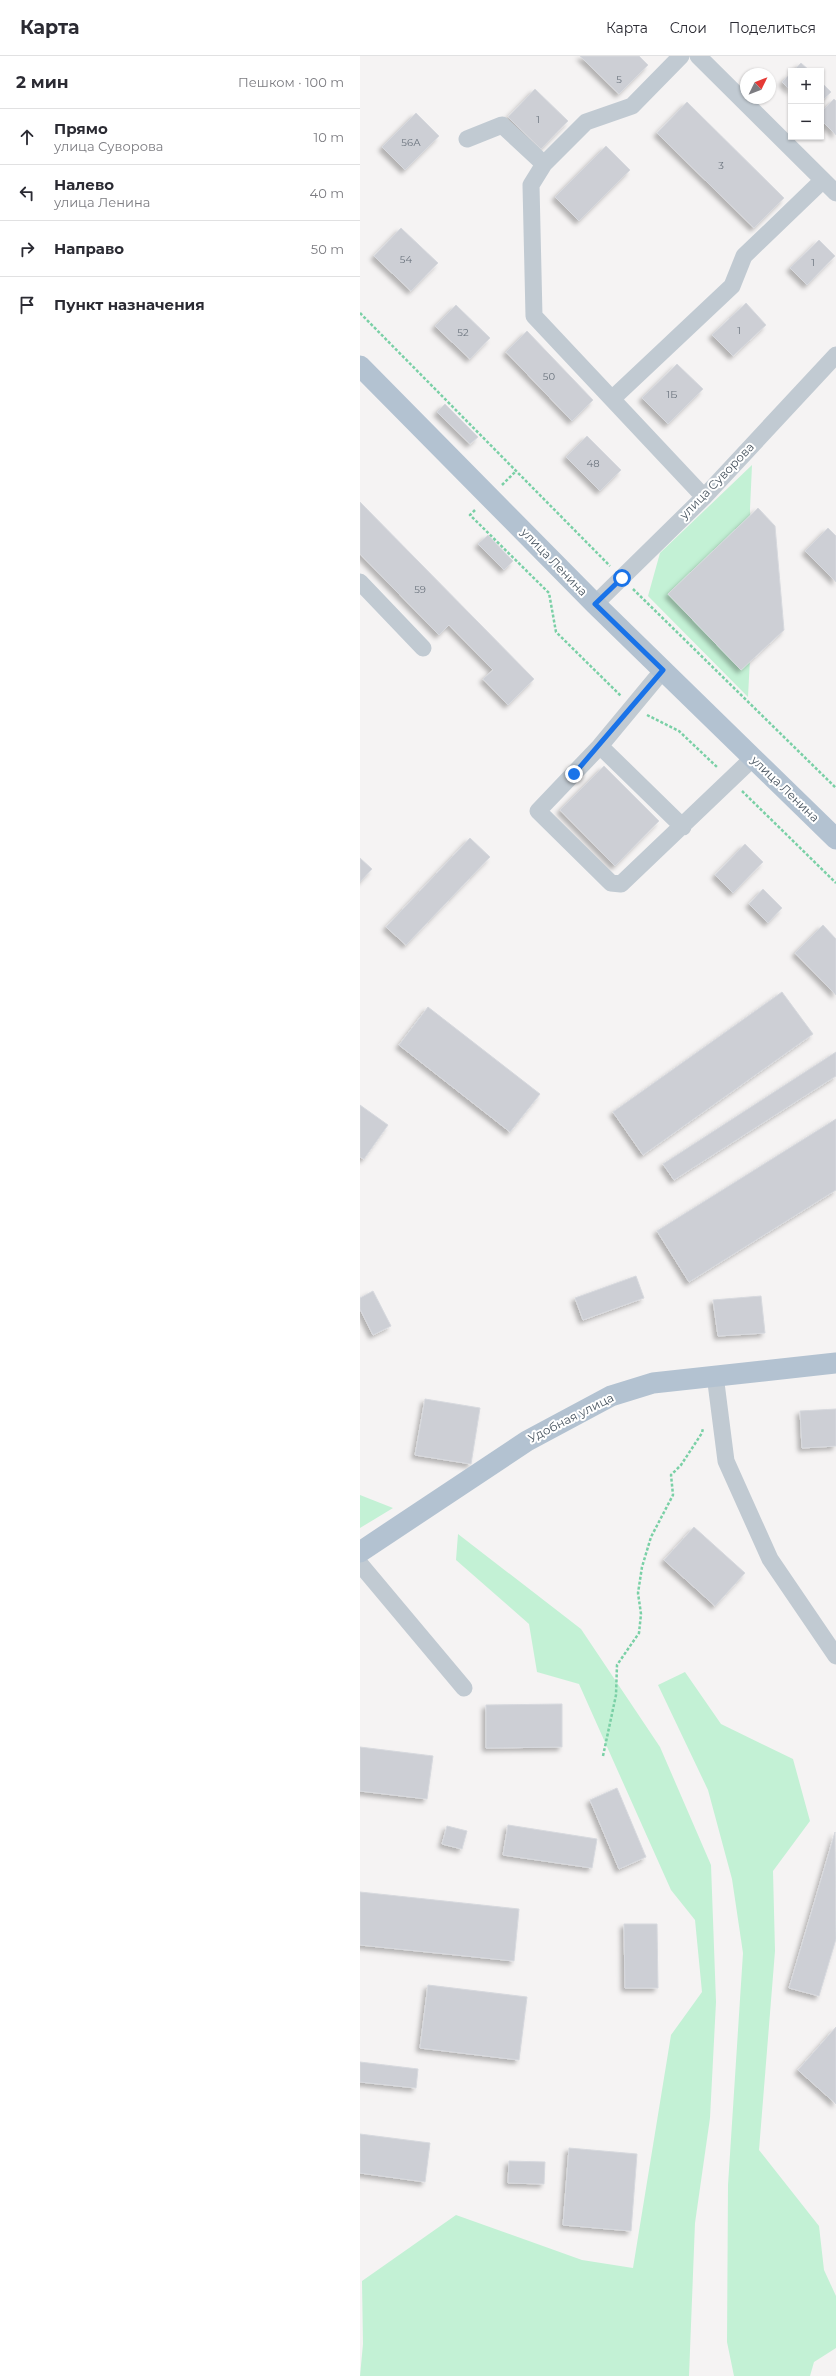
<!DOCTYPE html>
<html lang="ru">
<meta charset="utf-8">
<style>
:root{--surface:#fff;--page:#f7f7f7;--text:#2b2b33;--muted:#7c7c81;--line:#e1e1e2}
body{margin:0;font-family:Montserrat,sans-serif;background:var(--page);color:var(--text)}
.controls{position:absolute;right:12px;top:12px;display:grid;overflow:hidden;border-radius:0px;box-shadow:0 1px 3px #0004}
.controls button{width:36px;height:36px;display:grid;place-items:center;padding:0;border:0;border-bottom:1px solid var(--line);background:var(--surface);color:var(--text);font:20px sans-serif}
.compass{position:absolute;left:380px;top:12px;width:36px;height:36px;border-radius:50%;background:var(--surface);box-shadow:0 1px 3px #0004;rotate:47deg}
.stop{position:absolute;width:12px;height:12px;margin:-9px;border:3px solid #1a73e8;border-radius:50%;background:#fff}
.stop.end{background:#1a73e8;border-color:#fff;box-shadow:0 1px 4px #0008}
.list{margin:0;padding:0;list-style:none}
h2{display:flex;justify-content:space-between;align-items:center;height:52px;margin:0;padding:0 16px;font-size:17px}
h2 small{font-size:13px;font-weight:400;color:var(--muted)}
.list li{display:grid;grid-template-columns:26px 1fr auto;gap:12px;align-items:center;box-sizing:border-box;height:56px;padding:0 16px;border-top:1px solid var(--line)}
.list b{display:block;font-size:15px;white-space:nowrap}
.list p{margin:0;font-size:13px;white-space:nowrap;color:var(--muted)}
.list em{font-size:13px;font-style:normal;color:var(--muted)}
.icon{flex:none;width:22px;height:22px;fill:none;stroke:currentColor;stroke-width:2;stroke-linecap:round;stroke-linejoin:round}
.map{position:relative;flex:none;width:476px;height:2320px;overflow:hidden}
header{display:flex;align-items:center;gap:24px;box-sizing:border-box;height:56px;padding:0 20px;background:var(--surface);border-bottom:1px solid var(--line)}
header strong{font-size:19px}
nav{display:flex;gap:22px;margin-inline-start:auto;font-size:14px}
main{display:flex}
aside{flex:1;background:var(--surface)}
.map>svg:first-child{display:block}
.green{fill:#c3f1d5}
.building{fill:#cdcfd5;stroke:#d7d9de;filter:url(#shadow)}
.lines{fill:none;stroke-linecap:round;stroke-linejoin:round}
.path{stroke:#7ad0a6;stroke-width:2.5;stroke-dasharray:3 2;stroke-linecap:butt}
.minor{stroke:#c1cad2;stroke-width:17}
.major{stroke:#b3c2d1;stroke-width:21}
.route{stroke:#1a73e8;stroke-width:5}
.labels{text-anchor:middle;stroke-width:4;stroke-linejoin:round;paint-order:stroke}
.number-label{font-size:10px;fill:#6b747e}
.street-label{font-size:12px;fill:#4a5661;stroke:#fff}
</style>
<header>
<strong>Карта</strong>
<nav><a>Карта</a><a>Слои</a><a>Поделиться</a></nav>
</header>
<main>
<aside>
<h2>2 мин<small>Пешком · 100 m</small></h2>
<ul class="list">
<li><svg class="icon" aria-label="ahead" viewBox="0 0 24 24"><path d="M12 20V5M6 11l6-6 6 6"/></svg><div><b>Прямо</b><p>улица Суворова</p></div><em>10 m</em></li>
<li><svg class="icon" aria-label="left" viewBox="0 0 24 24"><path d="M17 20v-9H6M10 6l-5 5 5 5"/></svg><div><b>Налево</b><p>улица Ленина</p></div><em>40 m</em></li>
<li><svg class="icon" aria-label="right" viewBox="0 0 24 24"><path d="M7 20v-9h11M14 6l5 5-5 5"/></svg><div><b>Направо</b></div><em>50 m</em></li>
<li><svg class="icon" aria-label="arrive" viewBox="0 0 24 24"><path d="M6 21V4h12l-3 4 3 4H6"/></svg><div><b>Пункт назначения</b></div></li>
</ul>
</aside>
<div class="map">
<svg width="476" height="2320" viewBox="0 0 476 2320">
<defs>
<filter id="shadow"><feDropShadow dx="-3.5" dy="3.5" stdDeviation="2" flood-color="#0004"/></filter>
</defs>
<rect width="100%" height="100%" fill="#f5f3f3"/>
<path class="green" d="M392,409l-2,44 3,91 -5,97 -100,-101 12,-43z
M0,1439l33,13 -33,20z
M98,1478l123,95 79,118 51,118 5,137 -6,116 -15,105 -6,153h-329l3,-32 -1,-63 94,-66 126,45 51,8 38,-233 31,-43 -7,-72 -24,-30 -92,-206 -42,-12 -8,-48 -73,-64z
M325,1616l36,52 72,35 17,62 -37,50 2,80 -16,199 60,76 5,44 12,26v52l-22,14 -4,14h-76l-7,-34 1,-157 15,-232 -11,-74 -24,-89 -50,-105z"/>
<path class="building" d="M220,0h59l9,9 -29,29z
M441,7l9,8h-17z
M431,17v18l-9,-9z
M461,26l10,10 -10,10z
M175,33l33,32 -27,28 -33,-32z
M474,43l2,2v34l-15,-15v-8z
M327,46l97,96 -30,30 -97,-95z
M56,57l23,23 -34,34 -23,-23z
M246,90l24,24 -51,51 -24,-24z
M41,172l37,35 -27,28 -37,-35z
M459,184l16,16 -28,29 -17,-17z
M386,247l20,22 -33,31 -21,-21z
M96,249l34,33 -20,21 -35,-33z
M167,275l66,69 -21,21 -66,-69z
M317,308l26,25 -35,35 -26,-26z
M85,348l33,33 -8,7 -33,-32z
M227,380l34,34 -21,21 -34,-34z
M0,446l174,177 -26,26 -25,-26 10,-9 -44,-45 -10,10 -79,-81z
M398,452l17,18 9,104 -43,40 -73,-76z
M468,472l8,8v46l-31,-31z
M128,479l25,26 -9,9 -26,-26z
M244,710l55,55 -44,45 -55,-56z
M110,782l20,19 -84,88 -20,-18z
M385,788l18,18 -30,31 -18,-18z
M0,802l12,11 -12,13z
M403,833l19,19 -14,15 -19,-19z
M463,869l13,14v56l-41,-42z
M422,936l31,42 -170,121 -30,-43z
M68,951l112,87 -30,38 -111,-87z
M476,996v24l-162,104 -11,-16z
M0,1049l28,20 -24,34 -4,-2z
M476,1063v71l-147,92 -32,-51z
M276,1220l8,22 -61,22 -8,-22z
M13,1235l18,35 -18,9 -13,-26v-11z
M401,1240l4,37 -47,3 -5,-36z
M65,1343l55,9 -9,56 -56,-9z
M476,1353v37l-34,2 -2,-37z
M334,1471l51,46 -30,33 -51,-46z
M202,1648v43l-76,1v-43z
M0,1691l73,9 -6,43 -67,-8z
M257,1732l29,69 -27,12 -29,-69z
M148,1769l89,14 -5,29 -89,-13z
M87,1770l20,5 -5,18 -20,-5z
M475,1776l1,107 -17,57 -30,-8z
M0,1836l159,17 -5,52 -154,-16z
M264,1868h33l1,64h-33z
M68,1929l99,12 -8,63 -99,-12z
M476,1971v77l-38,-34z
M0,2006l58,7 -2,19 -56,-6z
M0,2078l70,9 -5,39 -65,-9z
M209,2092l68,6 -6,77 -68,-6z
M149,2105l36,1 -1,22 -36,-1z"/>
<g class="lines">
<path class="path" d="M0,257l250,253
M142,429l14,-14
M115,454l-5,5 79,78 7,39 65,64
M273,533l203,199
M287,659l32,16 39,37
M382,735l94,92
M243,1700l13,-61 1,-30 22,-32 2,-19 -3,-21 4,-26 9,-30 22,-42 -2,-20 10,-10 21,-32 1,-5"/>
<path class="minor" d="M338,0l138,137
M107,83l35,-14 42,39 -13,21 3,131 170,181
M184,108l42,-42 46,-16 49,-50
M252,343l120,-113 12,-30 79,-76
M0,526l63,66
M235,548l109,-107 132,-142
M303,614l-63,76 -62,65 73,72 10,1 132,-126
M240,690l83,81
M355,1319l11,86 44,98 66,97
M0,1508l104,124"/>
<path class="major" d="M0,310l235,238 241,235
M0,1496l167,-111 84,-45 42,-13 183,-20"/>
</g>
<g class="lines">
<path class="route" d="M214,718l89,-104 -68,-66 27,-26"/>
</g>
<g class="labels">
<g class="number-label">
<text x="259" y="27">5</text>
<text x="178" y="67">1</text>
<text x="51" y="90">56А</text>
<text x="361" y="113">3</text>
<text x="46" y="207">54</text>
<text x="453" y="210">1</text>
<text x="379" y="278">1</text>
<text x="103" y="280">52</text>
<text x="189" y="324">50</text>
<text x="312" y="342">1Б</text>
<text x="233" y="411">48</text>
<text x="60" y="537">59</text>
</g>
<g class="street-label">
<text transform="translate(357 425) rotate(-46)" y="4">улица Суворова</text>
<text transform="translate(194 506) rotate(46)" y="4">улица Ленина</text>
<text transform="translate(425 733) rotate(44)" y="4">улица Ленина</text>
<text transform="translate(211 1362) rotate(-27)" y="4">Удобная улица</text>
</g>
</g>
</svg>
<div class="controls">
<button>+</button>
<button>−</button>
</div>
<svg class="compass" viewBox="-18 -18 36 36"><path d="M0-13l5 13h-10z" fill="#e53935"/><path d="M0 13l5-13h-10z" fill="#7c7c81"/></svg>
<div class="stop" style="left:262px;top:522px"></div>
<div class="stop end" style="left:214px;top:718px"></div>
</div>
</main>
